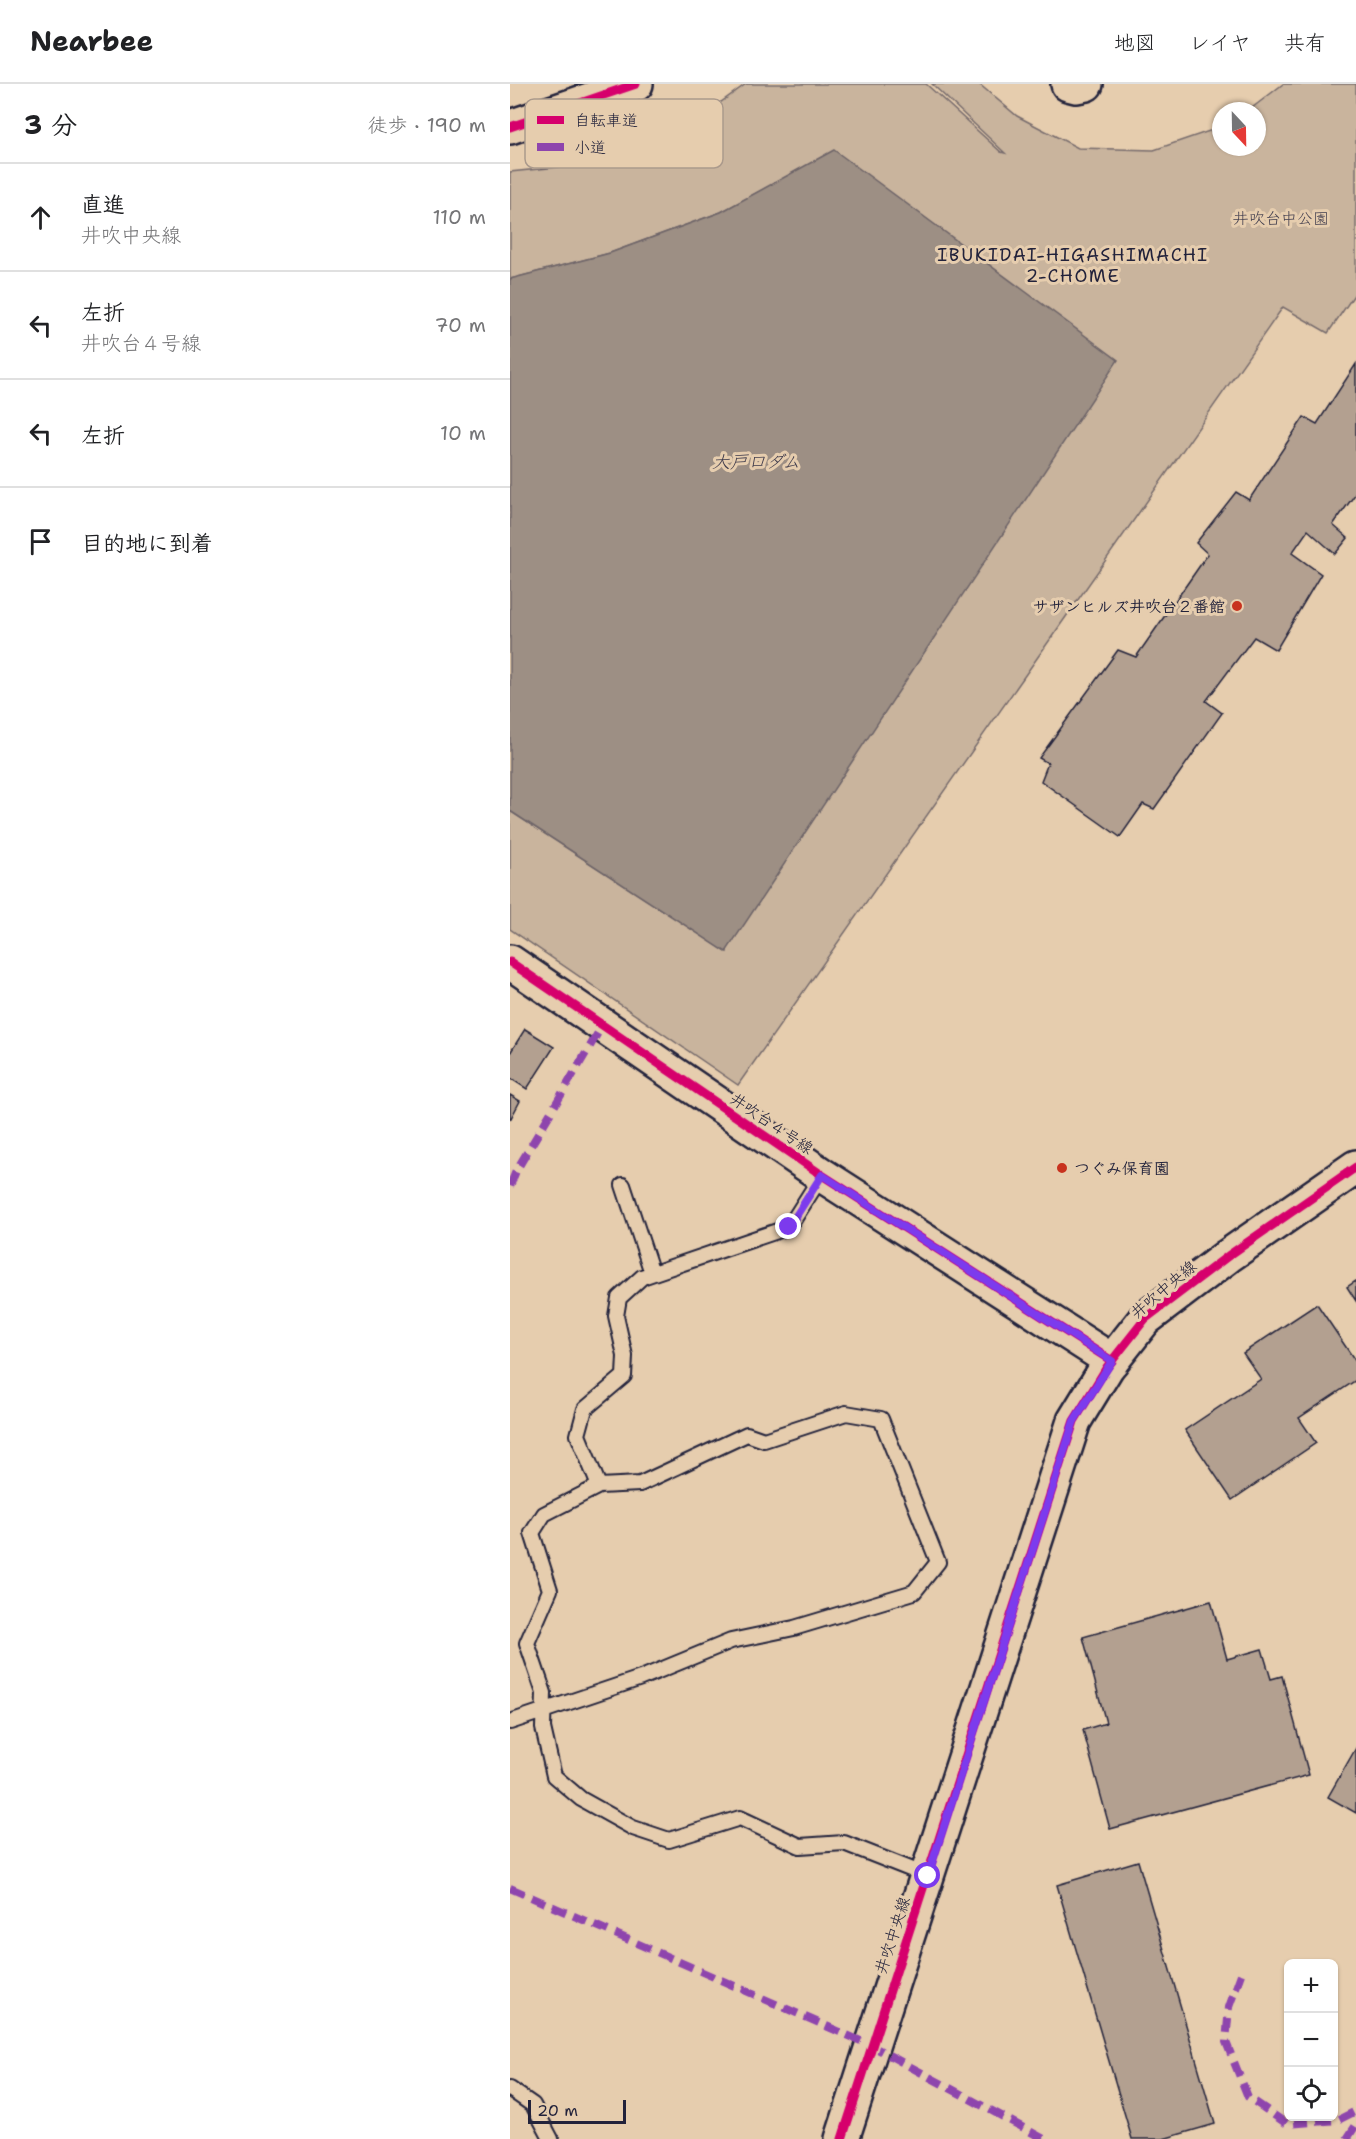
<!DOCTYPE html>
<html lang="ja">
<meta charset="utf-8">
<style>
:root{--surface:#fff;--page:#f2f2f2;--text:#202124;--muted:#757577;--line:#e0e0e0}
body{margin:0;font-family:"Shantell Sans","Klee One",sans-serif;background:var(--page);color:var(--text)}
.controls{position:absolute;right:18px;bottom:18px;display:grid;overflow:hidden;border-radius:9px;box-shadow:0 2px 4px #0004}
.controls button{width:54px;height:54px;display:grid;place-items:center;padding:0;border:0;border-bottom:2px solid var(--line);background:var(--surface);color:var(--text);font:30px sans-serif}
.compass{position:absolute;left:702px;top:18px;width:54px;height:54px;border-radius:50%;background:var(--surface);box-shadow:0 2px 4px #0004;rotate:158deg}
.scale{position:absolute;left:18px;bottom:15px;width:98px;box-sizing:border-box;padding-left:6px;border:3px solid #22223b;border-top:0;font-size:16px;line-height:21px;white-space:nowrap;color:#22223b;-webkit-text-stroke:4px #e6cdae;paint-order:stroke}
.stop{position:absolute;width:18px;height:18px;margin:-14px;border:4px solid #7c3aed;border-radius:50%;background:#fff}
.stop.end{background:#7c3aed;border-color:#fff;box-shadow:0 2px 6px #0008}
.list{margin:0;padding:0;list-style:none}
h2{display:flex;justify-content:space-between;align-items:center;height:78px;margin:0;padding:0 24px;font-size:26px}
h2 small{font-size:20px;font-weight:400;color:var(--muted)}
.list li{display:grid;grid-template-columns:39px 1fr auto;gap:18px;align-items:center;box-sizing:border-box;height:108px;padding:0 24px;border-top:2px solid var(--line)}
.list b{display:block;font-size:22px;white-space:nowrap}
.list p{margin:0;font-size:20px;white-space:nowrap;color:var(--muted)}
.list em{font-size:20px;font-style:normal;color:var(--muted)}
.icon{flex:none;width:33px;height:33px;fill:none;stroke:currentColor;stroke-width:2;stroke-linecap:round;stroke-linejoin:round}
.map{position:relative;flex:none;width:846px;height:2055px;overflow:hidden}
header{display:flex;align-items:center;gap:36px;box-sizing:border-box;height:84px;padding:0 30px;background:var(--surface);border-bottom:2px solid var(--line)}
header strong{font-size:28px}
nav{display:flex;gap:33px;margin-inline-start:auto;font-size:21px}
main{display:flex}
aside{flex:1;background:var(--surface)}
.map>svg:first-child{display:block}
.green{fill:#c9b49d;stroke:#766b6c;stroke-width:1.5}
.water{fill:#9d8f84;stroke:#6c6367;stroke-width:1.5}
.building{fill:#b3a090;stroke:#22223b;stroke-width:1.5}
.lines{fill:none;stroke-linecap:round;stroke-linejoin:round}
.lane-casing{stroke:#22223b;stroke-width:18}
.secondary-casing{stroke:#22223b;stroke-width:38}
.lane{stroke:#e6cdae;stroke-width:14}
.secondary{stroke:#e6cdae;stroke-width:33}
.quiet{stroke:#8e44ad;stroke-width:8;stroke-dasharray:15 8;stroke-linecap:butt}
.cycleway-casing{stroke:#e6cdae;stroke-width:13}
.cycleway{stroke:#d6006c;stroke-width:9}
.route{stroke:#7c3aed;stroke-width:8}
.poi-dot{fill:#c8321e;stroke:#e6cdae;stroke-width:2}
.labels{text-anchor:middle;stroke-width:6;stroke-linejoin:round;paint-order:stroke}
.park-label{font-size:16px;fill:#433f4f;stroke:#e6cdae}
.poi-label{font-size:16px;font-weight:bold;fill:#22223b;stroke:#e6cdae;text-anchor:end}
.street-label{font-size:16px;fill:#22223b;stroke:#e6cdae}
.neighbourhood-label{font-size:18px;letter-spacing:1.5px;fill:#22223b;stroke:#e6cdae}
.water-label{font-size:18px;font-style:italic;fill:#413d4d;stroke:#e6cdae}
.key{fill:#e6cdae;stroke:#ab9a8c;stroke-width:1.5}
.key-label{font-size:16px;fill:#22223b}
</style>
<header>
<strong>Nearbee</strong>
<nav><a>地図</a><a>レイヤ</a><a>共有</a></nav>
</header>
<main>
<aside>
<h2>3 分<small>徒歩 · 190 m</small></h2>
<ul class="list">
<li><svg class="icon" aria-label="ahead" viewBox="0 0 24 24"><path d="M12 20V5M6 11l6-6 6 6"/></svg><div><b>直進</b><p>井吹中央線</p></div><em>110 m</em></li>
<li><svg class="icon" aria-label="left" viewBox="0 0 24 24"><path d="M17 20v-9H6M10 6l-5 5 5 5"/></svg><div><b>左折</b><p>井吹台４号線</p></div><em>70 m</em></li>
<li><svg class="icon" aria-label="left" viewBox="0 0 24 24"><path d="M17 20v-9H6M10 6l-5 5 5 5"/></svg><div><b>左折</b></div><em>10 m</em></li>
<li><svg class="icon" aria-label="arrive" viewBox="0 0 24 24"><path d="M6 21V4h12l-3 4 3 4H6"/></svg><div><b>目的地に到着</b></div></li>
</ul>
</aside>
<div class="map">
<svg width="846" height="2055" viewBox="0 0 846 2055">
<rect width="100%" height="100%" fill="#e6cdae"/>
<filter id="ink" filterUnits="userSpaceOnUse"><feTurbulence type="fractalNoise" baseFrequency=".0167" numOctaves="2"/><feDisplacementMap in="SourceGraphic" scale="12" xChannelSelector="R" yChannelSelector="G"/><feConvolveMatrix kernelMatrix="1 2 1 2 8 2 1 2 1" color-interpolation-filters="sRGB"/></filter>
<g filter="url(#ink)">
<path class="green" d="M236,0h180l75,68 4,1 -73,-69h47l38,32 61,32 76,2 67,-23v20h36v-36h-9l35,-27h73v208l-28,41 -45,-26 -545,778 -228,-156v-118l217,141 107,-801 -113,61 -111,41 -100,26v-107l88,-9 123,-61z"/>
<path class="water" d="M324,66l284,210 -392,592 -216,-141v-532l100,-26 111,-41z"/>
<path class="building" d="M846,280v129l-23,32 15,13 -13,16 -27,-24 -16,23 29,21 -45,76 -22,-13 -48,64 16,12 -68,96 -11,-5 -23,33 -79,-56 7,-18 -9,-5 79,-108 18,7 72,-103 -12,-11 40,-51 13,8 55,-83 13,7z
M15,945l29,18 -27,42 -17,-11v-25z
M0,1011l10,6 -10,19z
M846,1197v20l-9,-14z
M807,1220l39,58v18l-57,38 17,25 -84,57 -47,-70 76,-51 -18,-26z
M701,1517l16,58 35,-10 9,30 11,-3 27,99 -199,54 -27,-99 23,-7 -23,-86z
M846,1664v65l-28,-16z
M628,1777l77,263 -52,15h-31l-75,-254z"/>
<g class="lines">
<g class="lane-casing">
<path id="lane" d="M113,1101l29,88
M89,1402l-21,-51 7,-26 39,-33 1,-20 -9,-40 3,-18 23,-21 147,-50 33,-52
M0,1638l131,-44 90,-37 63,-13 120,-36 24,-30 -57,-143 -35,-6 -82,27 -17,-6 -107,50 -41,2 -55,28 -12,19 18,57 -23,53 17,50 -1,35 11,48 27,23 52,29 36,12 71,-22 60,28 44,-3 84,33
M0,2005l23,16 18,34"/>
</g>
<g class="secondary-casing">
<path id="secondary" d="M558,0l8,2 10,-2
M0,43l126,-43
M0,878l312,213 290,186
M332,2055l232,-718 33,-54 38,-48 83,-63 128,-89"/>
</g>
<use href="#lane" class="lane"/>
<use href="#secondary" class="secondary"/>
<path class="quiet" d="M0,1102l6,-15 86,-145
M0,1804l362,158 172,93
M731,1890l-12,33 -3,35 22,55 39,27 51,-4 18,-9
M837,2055l9,-14"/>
<g class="cycleway-casing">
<path id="cycleway" d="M0,43l126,-43
M0,878l312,213 290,186
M332,2055l232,-718 33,-54 38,-48 83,-63 128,-89"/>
</g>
<use href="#cycleway" class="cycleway"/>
</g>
</g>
<g class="lines" filter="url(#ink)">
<path class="route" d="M279,1143l33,-52 290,186 -38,60 -146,455"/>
</g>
<g class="poi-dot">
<circle cx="727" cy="522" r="6"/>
<circle cx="552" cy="1084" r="6"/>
</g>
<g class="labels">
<g class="park-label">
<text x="771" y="140">井吹台中公園</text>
</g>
<g class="poi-label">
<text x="715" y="528">サザンヒルズ井吹台２番館</text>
<text x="564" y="1090" text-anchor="start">つぐみ保育園</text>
</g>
<g class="street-label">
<text transform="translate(262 1039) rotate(34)" y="6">井吹台４号線</text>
<text transform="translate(653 1205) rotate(-40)" y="6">井吹中央線</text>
<text transform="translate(382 1851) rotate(-72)" y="6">井吹中央線</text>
</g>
<g class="neighbourhood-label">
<text x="563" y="177">IBUKIDAI-HIGASHIMACHI<tspan x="563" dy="21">2-CHOME</tspan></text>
</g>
<g class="water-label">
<text x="246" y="384">大戸口ダム</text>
</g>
</g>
<rect x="15" y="15" width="198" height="69" rx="9" class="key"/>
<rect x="27" y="32" width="27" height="8" fill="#d6006c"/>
<rect x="27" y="59" width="27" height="8" fill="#8e44ad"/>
<g class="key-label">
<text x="64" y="42">自転車道</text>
<text x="64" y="69">小道</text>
</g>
</svg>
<div class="controls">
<button>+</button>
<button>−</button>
<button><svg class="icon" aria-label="locate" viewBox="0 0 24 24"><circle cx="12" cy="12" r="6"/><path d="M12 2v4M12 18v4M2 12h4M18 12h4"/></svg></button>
</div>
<svg class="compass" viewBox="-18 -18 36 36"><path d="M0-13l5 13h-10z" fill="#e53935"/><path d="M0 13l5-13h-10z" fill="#757577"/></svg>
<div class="scale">20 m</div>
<div class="stop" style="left:418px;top:1792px"></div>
<div class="stop end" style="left:279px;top:1143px"></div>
</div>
</main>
